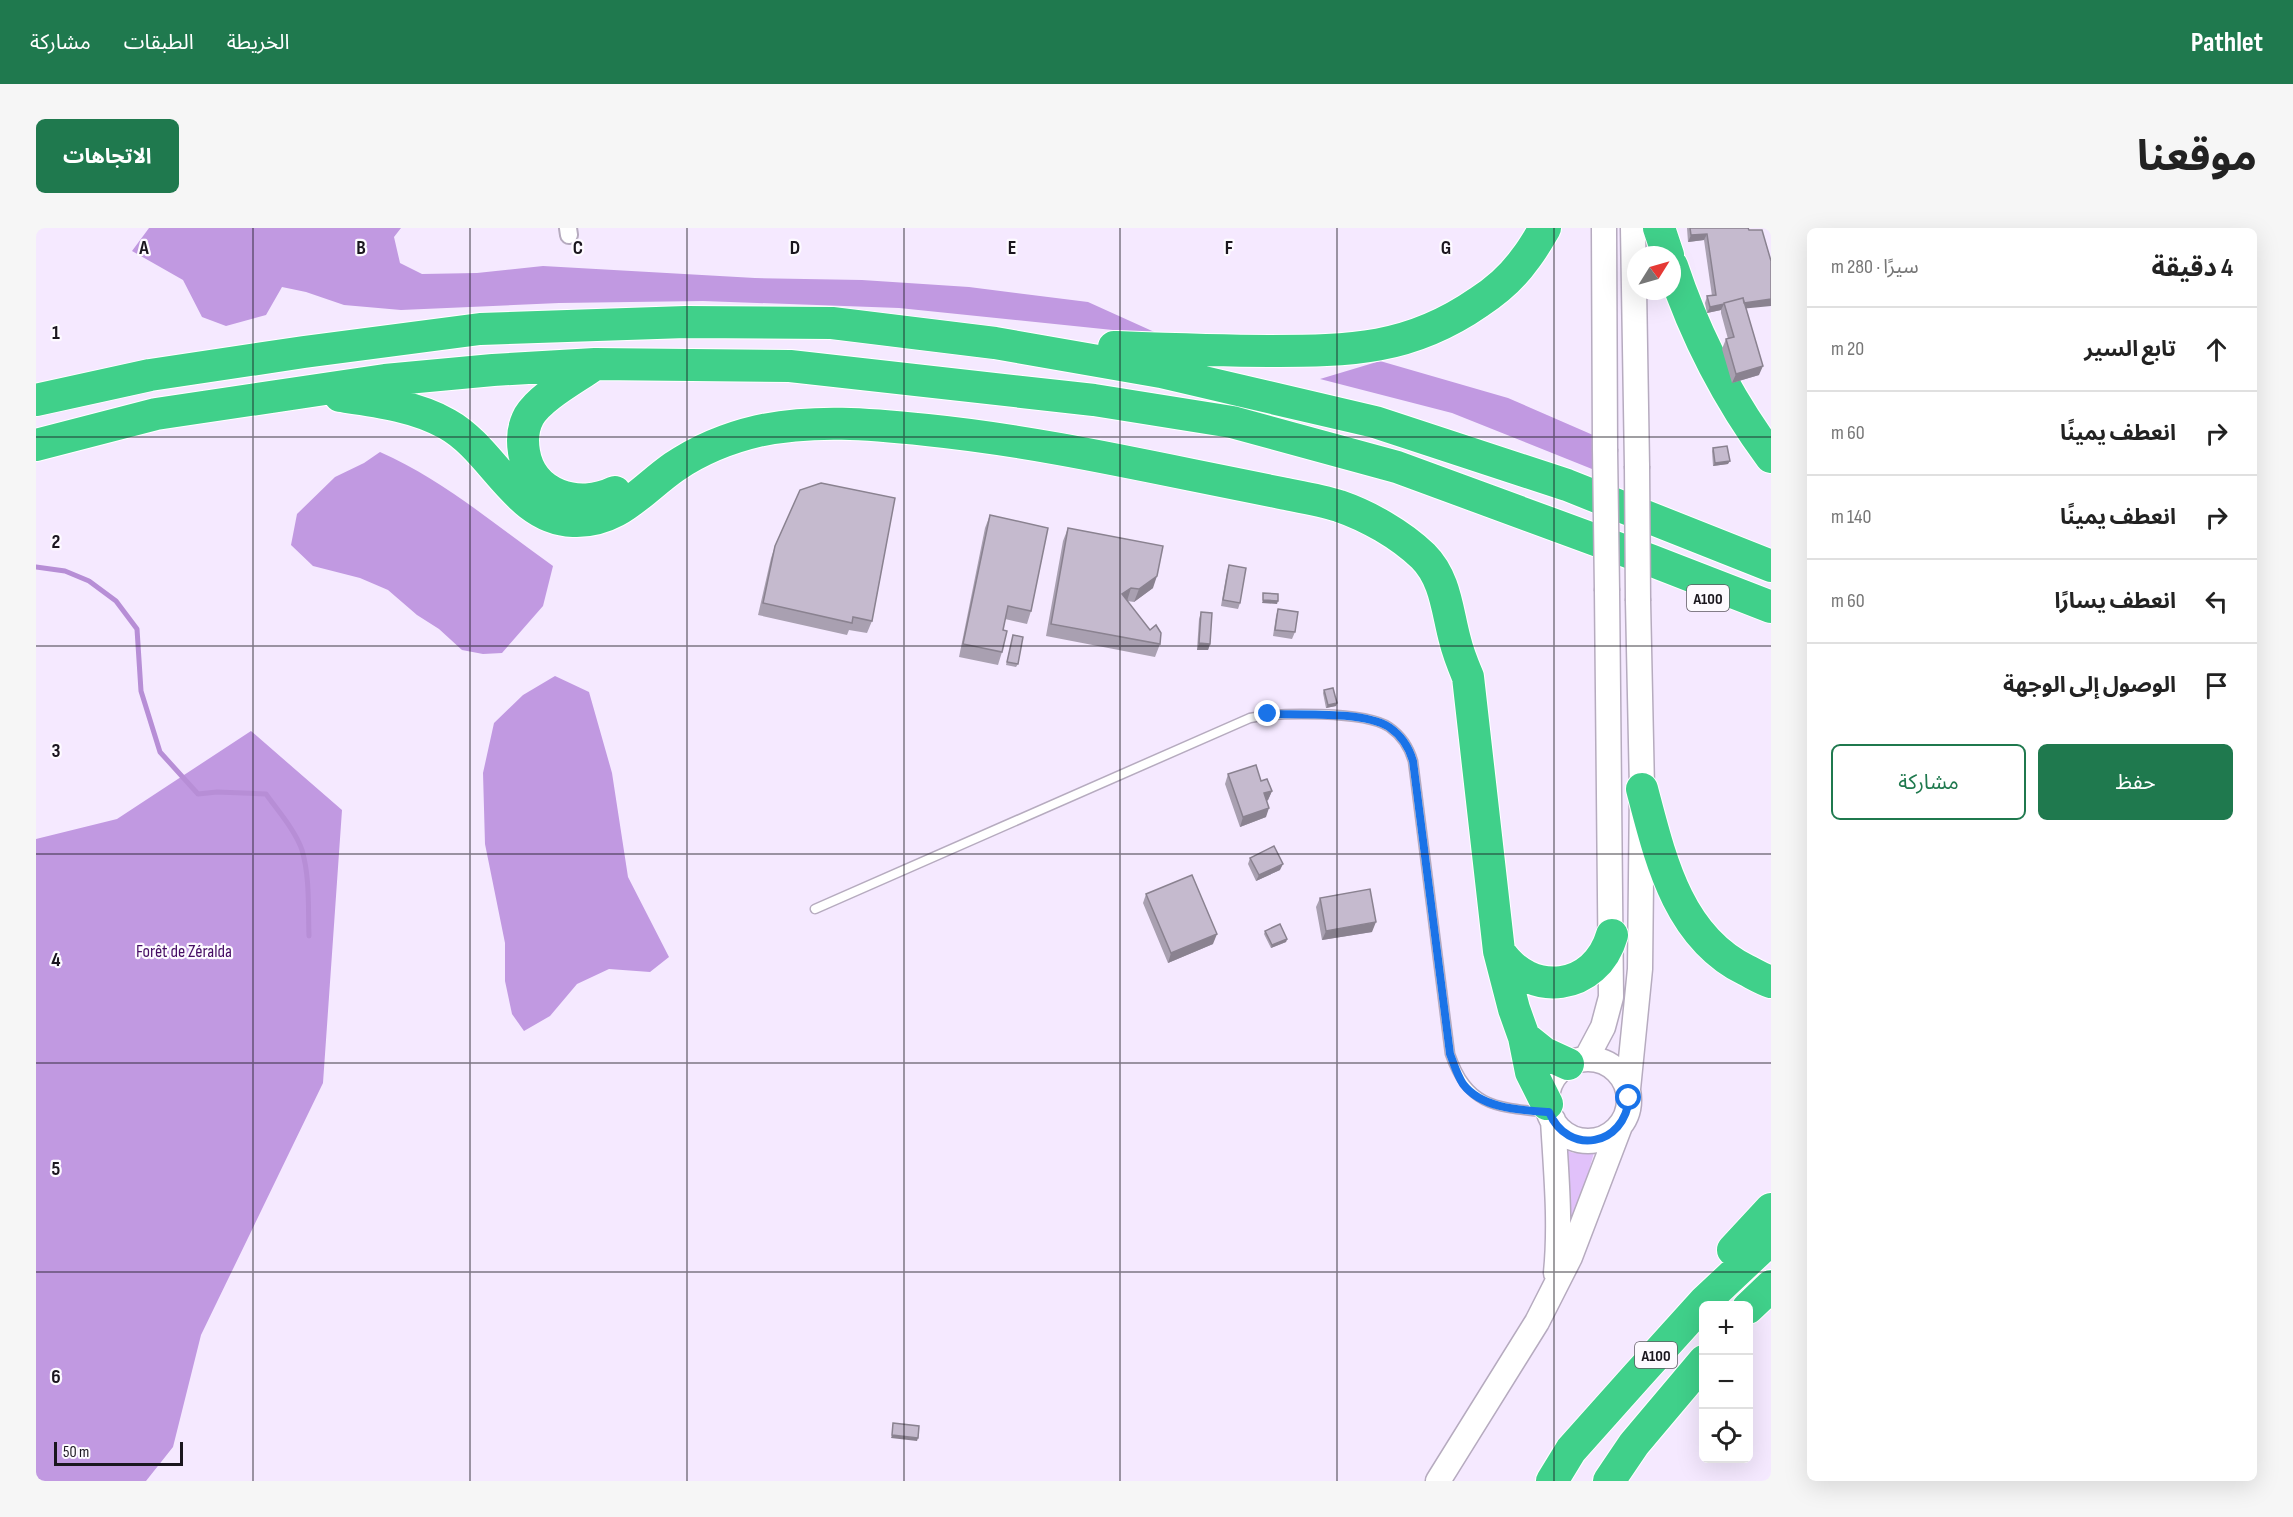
<!DOCTYPE html>
<html lang="ar">
<meta charset="utf-8">
<style>
:root{--surface:#fff;--page:#f6f6f6;--text:#222;--muted:#767676;--line:#e0e0e0;--accent:#1f794e}
body{margin:0;font-family:"Sofia Sans Condensed","Noto Sans Arabic",sans-serif;background:var(--page);color:var(--text);direction:rtl}
.controls{position:absolute;right:18px;bottom:18px;display:grid;overflow:hidden;border-radius:9px;box-shadow:0 6px 24px #0002}
.controls button{width:54px;height:54px;display:grid;place-items:center;padding:0;border:0;border-bottom:2px solid var(--line);background:var(--surface);color:var(--text);font:30px sans-serif}
.compass{position:absolute;left:1591px;top:18px;width:54px;height:54px;border-radius:50%;background:var(--surface);box-shadow:0 6px 24px #0002;rotate:53deg}
.scale{position:absolute;left:18px;bottom:15px;width:129px;box-sizing:border-box;padding-left:6px;border:3px solid #1a161e;border-top:0;font-size:16px;line-height:21px;white-space:nowrap;color:#1a161e;-webkit-text-stroke:4px #fdfaff;paint-order:stroke}
.stop{position:absolute;width:18px;height:18px;margin:-14px;border:4px solid #1a73e8;border-radius:50%;background:#fff}
.stop.end{background:#1a73e8;border-color:#fff;box-shadow:0 2px 6px #0008}
.list{margin:0;padding:0;list-style:none}
h2{display:flex;justify-content:space-between;align-items:center;height:78px;margin:0;padding:0 24px;font-size:26px}
h2 small{font-size:20px;font-weight:400;color:var(--muted)}
.list li{display:grid;grid-template-columns:39px 1fr auto;gap:18px;align-items:center;box-sizing:border-box;height:84px;padding:0 24px;border-top:2px solid var(--line)}
.list b{display:block;font-size:22px;white-space:nowrap}
.list em{font-size:20px;font-style:normal;color:var(--muted)}
.actions{display:flex;gap:12px;padding:18px 24px}
.actions a{flex:1;padding:14px 0;border:2px solid var(--accent);border-radius:9px;text-align:center;font-size:21px;color:var(--accent)}
.actions .main{background:var(--accent);color:#fff}
.icon{flex:none;width:33px;height:33px;fill:none;stroke:currentColor;stroke-width:2;stroke-linecap:round;stroke-linejoin:round}
.map{position:relative;flex:none;width:1735px;height:1253px;overflow:hidden;direction:ltr;border-radius:9px}
header{display:flex;align-items:center;gap:36px;box-sizing:border-box;height:84px;padding:0 30px;background:var(--accent);color:#fff}
header strong{font-size:28px}
nav{display:flex;gap:33px;margin-inline-start:auto;font-size:21px}
.intro{display:flex;align-items:center;justify-content:space-between;box-sizing:border-box;height:144px;padding:0 36px}
h1{margin:0;font-size:42px}
.button{padding:15px 27px;border-radius:9px;background:var(--accent);color:#fff;font-size:21px;font-weight:700}
main{display:flex;gap:36px;padding:0 36px}
aside{flex:1;background:var(--surface);border-radius:9px;box-shadow:0 6px 24px #0002}
.map>svg:first-child{display:block}
.green{fill:#e1c1fa}
.forest{fill:#c199e1}
.lines{fill:none;stroke-linecap:round;stroke-linejoin:round}
.stream{stroke:#b78ed6;stroke-width:5}
.service-casing{stroke:#b6abbf;stroke-width:11}
.minor-casing{stroke:#b6abbf;stroke-width:20}
.secondary-casing{stroke:#b6abbf;stroke-width:27}
.motorway-casing{stroke:#fff;stroke-width:34}
.service{stroke:#fff;stroke-width:8}
.minor{stroke:#fff;stroke-width:16}
.secondary{stroke:#fff;stroke-width:24}
.motorway{stroke:#40d08a;stroke-width:32}
.secondary-bridge-casing{stroke:#b6abbf;stroke-width:27;stroke-linecap:butt}
.secondary-bridge{stroke:#fff;stroke-width:24}
.wall{fill:#a9a0b1}
.shaded-wall{fill:#8a8290}
.building{fill:#c5bace;stroke:#8a8290;stroke-width:1.5}
.route{stroke:#1a73e8;stroke-width:8}
.grid{fill:none;stroke:#1a161e;stroke-width:1.5;stroke-opacity:0.55}
.labels{text-anchor:middle;stroke-width:4.5;stroke-linejoin:round;paint-order:stroke}
.shield{fill:#fdfaff;stroke:#5e5a62;stroke-width:1.5}
.shield-label{font-size:16px;font-weight:bold;fill:#1a161e}
.park-label{font-size:18px;fill:#460e64;stroke:#fdfaff}
.grid-label{font-size:20px;text-anchor:middle;font-weight:bold;fill:#1a161e;stroke:#fdfaff;stroke-width:4.5;stroke-linejoin:round;paint-order:stroke}
</style>
<header>
<strong>Pathlet</strong>
<nav><a>الخريطة</a><a>الطبقات</a><a>مشاركة</a></nav>
</header>
<div class="intro"><h1>موقعنا</h1><a class="button">الاتجاهات</a></div>
<main>
<aside>
<h2>4 دقيقة<small>سيرًا · 280 m</small></h2>
<ul class="list">
<li><svg class="icon" aria-label="ahead" viewBox="0 0 24 24"><path d="M12 20V5M6 11l6-6 6 6"/></svg><div><b>تابع السير</b></div><em>20 m</em></li>
<li><svg class="icon" aria-label="right" viewBox="0 0 24 24"><path d="M7 20v-9h11M14 6l5 5-5 5"/></svg><div><b>انعطف يمينًا</b></div><em>60 m</em></li>
<li><svg class="icon" aria-label="right" viewBox="0 0 24 24"><path d="M7 20v-9h11M14 6l5 5-5 5"/></svg><div><b>انعطف يمينًا</b></div><em>140 m</em></li>
<li><svg class="icon" aria-label="left" viewBox="0 0 24 24"><path d="M17 20v-9H6M10 6l-5 5 5 5"/></svg><div><b>انعطف يسارًا</b></div><em>60 m</em></li>
<li><svg class="icon" aria-label="arrive" viewBox="0 0 24 24"><path d="M6 21V4h12l-3 4 3 4H6"/></svg><div><b>الوصول إلى الوجهة</b></div></li>
</ul>
<div class="actions"><a class="main">حفظ</a><a>مشاركة</a></div>
</aside>
<div class="map">
<svg width="1735" height="1253" viewBox="0 0 1735 1253">
<rect width="100%" height="100%" fill="#f5e9ff"/>
<path class="green" d="M1526,920l11,5 22,-4 -15,54 -16,40 6,-51z"/>
<path class="forest" d="M113,0h252l-7,9 6,26 22,11 55,-1 66,-7 212,12 107,2 107,7 119,15 73,33 -262,-27 -196,-7 -144,2 -158,7 -57,-5 -38,-13 -24,-5 -16,28 -40,11 -24,-9 -19,-37 -51,-29z
M1344,133l128,37 85,37 4,36 -145,-58 -132,-34z
M344,224c64,28 116,74 173,114l-10,40 -41,47 -19,1 -21,-4 -23,-21 -22,-14 -29,-25 -28,-12 -47,-12 -22,-21 6,-31 38,-37 29,-14z
M519,448l34,16 23,81 16,104 41,80 -19,15 -41,-3 -32,15 -27,32 -26,15 -12,-17 -7,-33v-38l-20,-99 -2,-71 11,-50 29,-28z
M215,503l91,79 -19,273 -122,252 -28,112 -27,34h-110v-642l81,-20z"/>
<g class="lines">
<path class="stream" d="M0,339l29,4 24,10 27,20 21,28 4,62 19,61 38,42 19,-2 49,2c12,17 29,36 36,56 8,28 6,57 7,86"/>
<g class="service-casing">
<path id="service" d="M779,681l435,-191c29,-6 115,-7 139,9 13,9 20,20 24,34l37,293c18,51 43,53 93,58"/>
</g>
<g class="minor-casing">
<path id="minor" d="M532,0l1,7"/>
</g>
<g class="secondary-casing">
<path id="secondary" d="M1568,0l1,221
M1597,0l4,238
M1511 872a41 41 0 1 1 82 0a41 41 0 1 1-82 0Z
M1550,831l17,-32 8,-30 -4,-406
M1592,861l12,-120 2,-180 -4,-188
M1517,892c3,52 8,102 3,153
M1402,1253l99,-159 33,-65 50,-131"/>
</g>
<g class="motorway-casing">
<path id="motorway" d="M1623,0l9,27
M1636,38c23,69 56,133 99,191
M1078,119c52,2 103,4 155,4 81,0 141,-1 210,-49 17,-11 34,-26 46,-43 8,-10 14,-21 20,-31
M559,136c-19,14 -54,32 -66,52 -6,11 -7,24 -5,36 7,43 54,58 91,40
M304,168c35,5 76,10 107,28 47,26 69,95 126,97 45,2 68,-31 101,-54 25,-17 54,-29 84,-36 56,-12 112,-7 169,-1 89,9 177,27 265,45 29,6 59,12 89,18 20,4 39,7 58,13 29,10 61,28 84,50 23,23 24,55 32,84 3,13 8,25 13,37l31,274 15,58 10,28 7,35 16,32
M0,172l114,-25 154,-23 176,-23 206,-7 146,1 163,20 166,29 214,50 192,63 204,81
M0,217l120,-31 229,-34 108,-10 102,-6 195,2 304,34 138,22 165,45 253,93 121,47
M1606,561c18,68 35,147 104,181 8,4 16,9 25,12
M1463,723c31,48 97,40 113,-16
M1488,809l20,16 24,11
M1697,1022l38,-41
M1712,1080l23,-22
M1516,1253l19,-31 67,-75 66,-73 67,-63
M1573,1253l25,-37 70,-83"/>
</g>
<use href="#service" class="service"/>
<use href="#minor" class="minor"/>
<use href="#secondary" class="secondary"/>
<use href="#motorway" class="motorway"/>
<g class="secondary-bridge-casing">
<path id="secondary-bridge" d="M1569,221l2,142
M1601,238l1,135"/>
</g>
<use href="#secondary-bridge" class="secondary-bridge"/>
</g>
<path class="wall" d="M1651,0h61l-2,80 13,67 -27,8 -10,-34 4,-10h2l-7,-26v-3l-14,3 -2,-10 2,-7h5l-8,-56 -16,2z
M1677,220l15,16 -15,2 -1,-15z
M954,287l41,96 -4,13 -22,-5 -2,11 -1,22 -4,13 -39,-8 26,-129z
M1032,300l85,60 -19,14 -7,-1 23,29 10,14 -5,13 -109,-21 17,-95z
M739,318l97,75 -5,12 -18,-3 -2,5 -89,-20 13,-57z
M1193,337l11,38 -2,6 -17,-3 6,-35z
M1242,381l17,23 -3,7 -19,-3 3,-20z
M1165,384l9,32 -2,6h-11l2,-31z
M977,407l5,29 -2,3 -10,-2z
M1288,462l12,16 -10,2 -3,-15z
M1192,546l33,7 11,10 -4,9 -1,1 -1,16 -26,10 -15,-43z
M1214,630l30,12 -24,11 -8,-17z
M1110,666l67,50 -45,19 -25,-60z
M1284,670l52,34 -50,8 -6,-33z
M1229,703l22,8 -1,3 -15,6 -7,-14z"/>
<path class="shaded-wall" d="M1671,6l-3,6 -16,2 3,-7z
M1735,71v7l-31,3 2,-6z
M1688,76l-3,6 -14,3 3,-6z
M1727,138l-4,9 -27,8 4,-9z
M1694,233l-2,3 -15,2 2,-3z
M1121,348l-4,12 -19,14 5,-13z
M1095,360l-4,13 -5,-7z
M1227,372l15,1 -1,3 -15,-1z
M1163,415l11,1 -2,6h-11z
M1301,475l-1,3 -10,2 2,-3z
M1236,563l-4,9 -7,3 3,-10z
M1233,580l-3,9 -26,10 3,-10z
M1247,636l-3,6 -24,11 3,-6z
M1340,694l-4,10 -50,8 4,-9z
M1181,706l-4,10 -45,19 3,-10z
M1251,711l-1,3 -15,6 1,-3z
M856,1207l26,3 -1,3 -26,-3z"/>
<path class="building" d="M1654,0h58l1,2h13l9,31v38l-27,4 -1,-5 -19,5v1l-14,3 -3,-11 9,-1 -9,-61 -16,1z
M1707,70l20,68 -27,8 -10,-35 8,-2 -10,-34z
M1691,218l3,15 -15,2 -2,-15z
M785,255l74,15 -23,123 -19,-4 -1,6 -89,-20 12,-57 25,-56z
M954,287l58,13 -17,83 -23,-5 -5,24 4,1 -5,21 -39,-8z
M1032,300l95,18 -6,30 -18,13 -8,-1 -9,6 28,36 6,-5 5,8 -1,11 -109,-20z
M1193,337l17,3 -6,35 -17,-3z
M1227,365l15,1v7l-15,-1z
M1242,381l20,3 -3,20 -20,-2z
M1165,384l11,1 -2,31 -11,-1z
M977,407l10,2 -5,27 -11,-2z
M1297,460l4,15 -9,2 -4,-15z
M1220,537l5,16 6,-2 5,12 -8,2 5,15 -26,9 -15,-43z
M1238,618l9,18 -24,11 -9,-17z
M1156,647l25,59 -46,19 -25,-59z
M1334,661l6,33 -50,9 -6,-33z
M1244,696l7,15 -15,6 -7,-14z
M857,1195l26,3 -1,12 -26,-3z"/>
<g class="lines">
<path class="route" d="M1232,486c32,1 96,-3 121,13 13,9 20,20 24,34l37,293c4,10 7,21 13,30 19,25 57,26 86,28 19,45 76,34 80,-14"/>
</g>
<path class="grid" d="M217,0v1253M434,0v1253M651,0v1253M868,0v1253M1084,0v1253M1301,0v1253M1518,0v1253M0,209h1735M0,418h1735M0,626h1735M0,835h1735M0,1044h1735"/>
<g class="labels">
<g class="shield">
<rect x="1651" y="357" width="42" height="26" rx="4.5"/>
<rect x="1599" y="1114" width="42" height="26" rx="4.5"/>
</g>
<g class="shield-label">
<text x="1672" y="376">A100</text>
<text x="1620" y="1133">A100</text>
</g>
<g class="park-label">
<text x="148" y="729">Forêt de Zéralda</text>
</g>
</g>
<g class="grid-label">
<text x="108" y="26">A</text>
<text x="325" y="26">B</text>
<text x="542" y="26">C</text>
<text x="759" y="26">D</text>
<text x="976" y="26">E</text>
<text x="1193" y="26">F</text>
<text x="1410" y="26">G</text>
<text x="20" y="111">1</text>
<text x="20" y="320">2</text>
<text x="20" y="529">3</text>
<text x="20" y="738">4</text>
<text x="20" y="947">5</text>
<text x="20" y="1155">6</text>
</g>
</svg>
<div class="controls">
<button>+</button>
<button>−</button>
<button><svg class="icon" aria-label="locate" viewBox="0 0 24 24"><circle cx="12" cy="12" r="6"/><path d="M12 2v4M12 18v4M2 12h4M18 12h4"/></svg></button>
</div>
<svg class="compass" viewBox="-18 -18 36 36"><path d="M0-13l5 13h-10z" fill="#e53935"/><path d="M0 13l5-13h-10z" fill="#767676"/></svg>
<div class="scale">50 m</div>
<div class="stop" style="left:1593px;top:870px"></div>
<div class="stop end" style="left:1232px;top:486px"></div>
</div>
</main>
